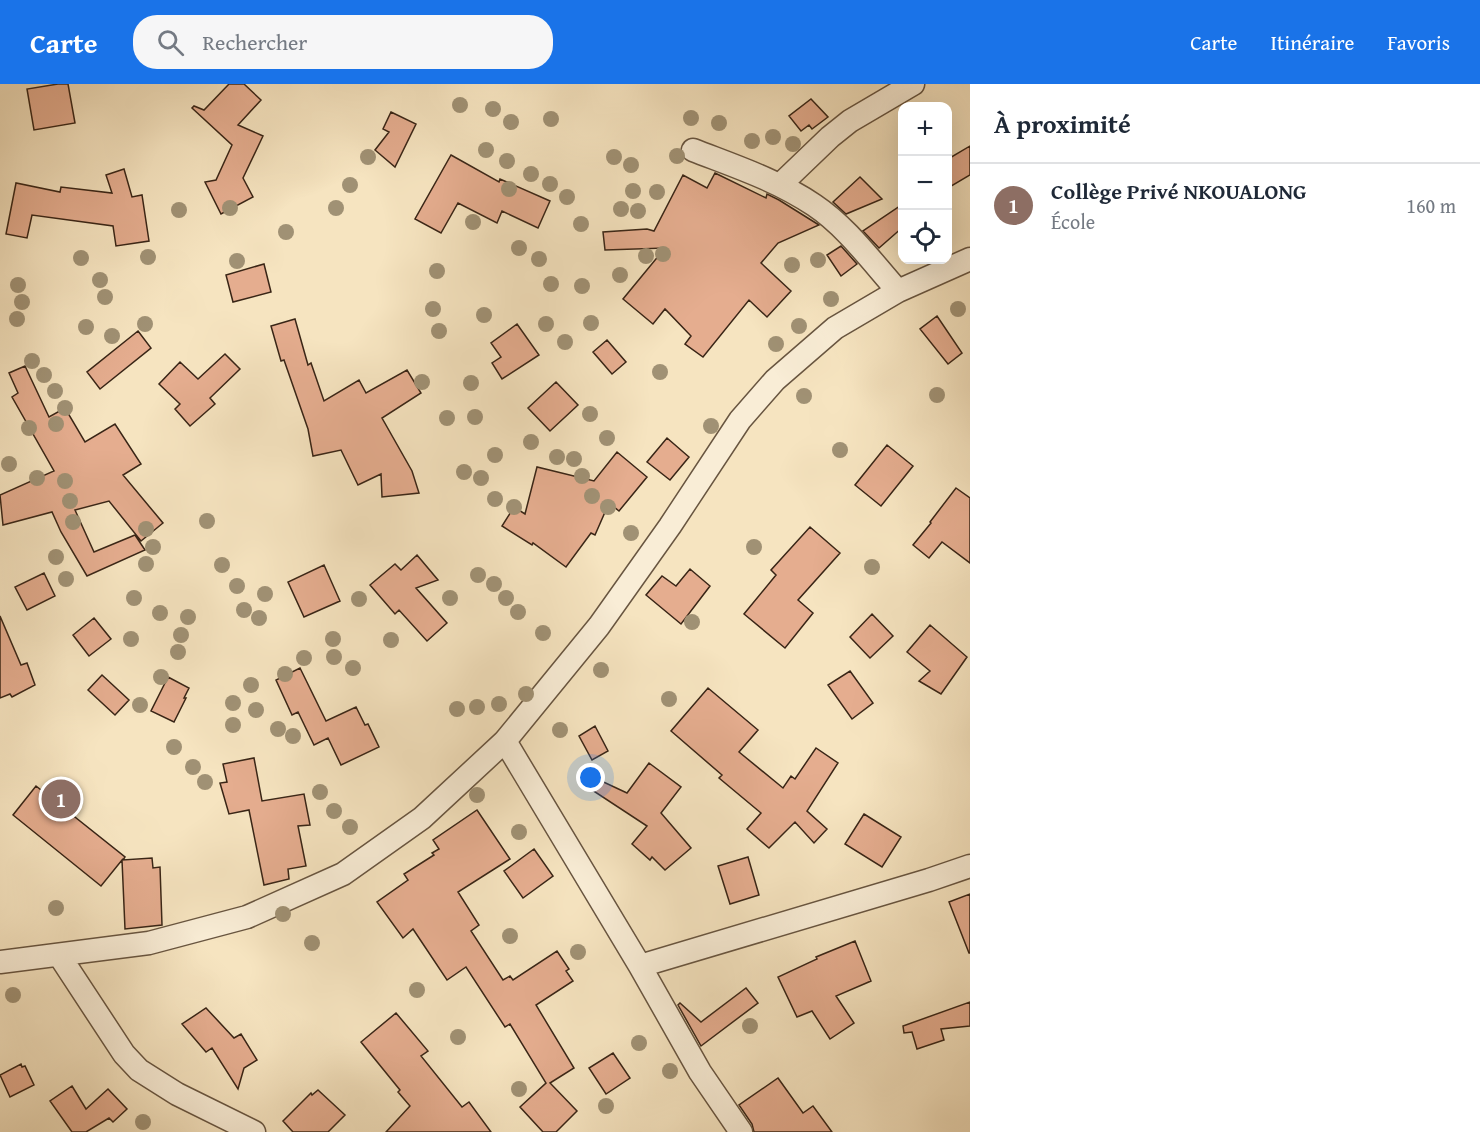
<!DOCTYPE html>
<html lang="fr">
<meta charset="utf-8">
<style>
:root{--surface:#fff;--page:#f6f6f7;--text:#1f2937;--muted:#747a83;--line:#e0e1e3;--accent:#1a73e8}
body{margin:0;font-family:"Gentium Book Plus",serif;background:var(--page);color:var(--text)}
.controls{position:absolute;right:18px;top:18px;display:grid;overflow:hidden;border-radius:12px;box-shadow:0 6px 24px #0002}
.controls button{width:54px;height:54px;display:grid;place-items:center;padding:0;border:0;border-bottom:2px solid var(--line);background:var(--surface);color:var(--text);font:30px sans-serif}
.you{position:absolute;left:591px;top:694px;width:21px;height:21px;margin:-15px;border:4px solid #fff;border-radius:50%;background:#1a73e8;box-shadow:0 0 0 9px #1a73e833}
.badge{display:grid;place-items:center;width:39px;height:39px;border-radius:50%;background:var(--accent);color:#fff;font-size:20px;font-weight:700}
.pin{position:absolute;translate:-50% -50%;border:3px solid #fff;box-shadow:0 2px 6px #0006}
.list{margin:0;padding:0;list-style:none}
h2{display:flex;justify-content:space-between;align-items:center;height:78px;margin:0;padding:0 24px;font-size:26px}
h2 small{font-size:20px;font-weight:400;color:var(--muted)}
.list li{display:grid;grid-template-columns:39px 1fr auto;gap:18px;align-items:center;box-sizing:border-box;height:84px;padding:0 24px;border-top:2px solid var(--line)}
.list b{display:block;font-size:22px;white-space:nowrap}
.list p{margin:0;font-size:20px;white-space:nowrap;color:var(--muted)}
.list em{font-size:20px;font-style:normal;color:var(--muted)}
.icon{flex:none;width:33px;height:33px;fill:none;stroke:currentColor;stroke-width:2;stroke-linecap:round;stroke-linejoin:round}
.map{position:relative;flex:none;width:970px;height:1048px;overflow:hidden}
header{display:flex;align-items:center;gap:36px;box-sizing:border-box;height:84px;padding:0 30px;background:var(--accent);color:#fff}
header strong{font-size:28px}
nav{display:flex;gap:33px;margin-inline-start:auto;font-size:21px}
.search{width:420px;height:54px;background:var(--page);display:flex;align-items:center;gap:15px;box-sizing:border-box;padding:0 21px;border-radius:24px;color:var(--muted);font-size:22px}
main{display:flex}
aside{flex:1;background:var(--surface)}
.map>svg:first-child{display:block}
.building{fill:#e5ad8f;stroke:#392516;stroke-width:1.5}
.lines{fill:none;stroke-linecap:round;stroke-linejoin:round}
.street-casing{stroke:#685540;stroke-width:25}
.street{stroke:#f9edd6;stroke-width:22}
.tree{fill:#a09174}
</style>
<header>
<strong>Carte</strong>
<div class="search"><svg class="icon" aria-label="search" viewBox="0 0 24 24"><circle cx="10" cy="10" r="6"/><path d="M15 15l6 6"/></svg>Rechercher</div>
<nav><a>Carte</a><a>Itinéraire</a><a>Favoris</a></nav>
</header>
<main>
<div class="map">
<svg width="970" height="1048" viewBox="0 0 970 1048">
<rect width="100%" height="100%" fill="#f6e4c0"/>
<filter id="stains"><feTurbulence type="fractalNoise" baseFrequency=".00333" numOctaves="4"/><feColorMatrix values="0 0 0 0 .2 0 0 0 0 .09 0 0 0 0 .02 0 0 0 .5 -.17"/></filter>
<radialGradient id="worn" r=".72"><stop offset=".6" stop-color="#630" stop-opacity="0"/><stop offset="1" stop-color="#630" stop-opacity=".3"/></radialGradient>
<path class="building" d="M58,0h10l7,39 -41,7 -7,-41z
M229,0h15l17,16 -23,25 25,11 -20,42 10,19 -32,17 -16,-32 11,-2 16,-35 -40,-37 2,-2 10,4z
M811,15l17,18 -16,12 -3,-4 -8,6 -12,-15z
M391,28l25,12 -21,43 -20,-17 14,-18 -6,-3z
M970,62v29l-22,13v-29z
M451,71l48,27 1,-3 50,22 -12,27 -36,-17 -5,12 -39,-20 -17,30 -26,-14z
M124,85l8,28 10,-2 7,46 -33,5 -3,-20 -81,-11 -5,23 -21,-4 10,-51 44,9 1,-5 51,6 -6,-18z
M715,89l51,25 1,-4 12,6 40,25 -41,18 -17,20 30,28 -24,26 -18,-17 -46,57 -18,-13 6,-8 -26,-27 -12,15 -30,-25 42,-51 -60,2 -2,-18 44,-3 7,2 29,-56 24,13z
M860,93l22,22 -36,15 -13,-12z
M903,120v23l-24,21 -16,-17z
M841,162l16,18 -16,12 -14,-21z
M264,180l7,28 -38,10 -7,-27z
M937,232l25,37 -14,11 -28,-35z
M295,235l13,46 3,-2 13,38 35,-21 7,13 41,-23 14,23 -39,25 30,53 7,22 -37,4 -1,-23 -23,11 -17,-35 -28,6 -5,-27 -24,-69 -3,1 -10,-35z
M517,240l22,31 -37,24 -10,-16 9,-6 -10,-14z
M138,247l13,17 -51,41 -13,-17z
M607,256l19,22 -14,12 -19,-22z
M225,270l15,15 -30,29 5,6 -25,22 -15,-17 5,-5 -21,-20 21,-22 18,17z
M25,282l24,51 16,-9 20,34 30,-18 26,40 -18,11 40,48 -22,18 -32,-40 -34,9 19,42 41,-17 10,15 -58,26 -26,-44 -9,-20 -49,13 -3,-30 54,-24 -42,-74 6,-4 -9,-20z
M556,298l22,23 -28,26 -22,-23z
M667,354l22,19 -19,23 -23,-18z
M887,361l26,21 -32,40 -26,-21z
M617,368l30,25 -28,34 -10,-8 -14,32 -4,-2 -25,34 -33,-24 -1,2 -30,-19 12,-19 11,7 12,-47 57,14z
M956,404l14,10v65l-28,-21 -13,16 -16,-13 18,-22 -1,-1z
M810,443l30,26 -42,47 15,13 -28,35 -41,-34 32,-39 -5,-5z
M417,471l21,25 -22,8 31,35 -20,18 -28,-31 -4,4 -25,-29 25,-21 6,6z
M324,481l16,36 -36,16 -16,-35z
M690,485l20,17 -29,38 -35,-29 16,-19 14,10z
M44,489l11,23 -28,14 -12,-23z
M872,530l21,22 -23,22 -20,-21z
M0,532l21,49 6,-2 8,22 -23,12 -2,-3 -10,4z
M94,534l17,21 -22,17 -16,-21z
M930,541l37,32 -26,37 -22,-13 11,-10 -23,-19z
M300,584l26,53 30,-14 9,18 3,-1 11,23 -38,18 -13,-27 -14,7 -16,-33 -6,3 -16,-35z
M850,587l23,32 -21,16 -24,-34z
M102,591l27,25 -14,15 -27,-25z
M168,593l21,11 -5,10h2l-12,24 -23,-11z
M708,604l50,42 -19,22 44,36 8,-12 4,3 21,-31 22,15 -31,48 20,18 -13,14 -19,-21 -26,26 -22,-19 14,-16 -42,-35 3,-3 -51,-44z
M595,642l13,25 -16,9 -13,-24z
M254,674l8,43 42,-7 6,31 -12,1 8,40 -18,3 1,10 -25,6 -15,-75 -20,4 -9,-31 7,-1 -4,-18z
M649,679l32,24 -20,26 30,35 -26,22 -13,-13 -2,3 -18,-16 15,-18 -58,-38 6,-10 32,15z
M36,702l89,71 -2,3 29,-2 1,10 7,-1 2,58 -37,4 -3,-69 -21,26 -88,-71z
M477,726l33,49 -52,33 21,33 -8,6 32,49 7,-4 3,4 44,-29 12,18 -3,2 7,10 -37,24 38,63 -24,15 27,28 -21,21h-13l-23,-25 26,-24 -36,-59 -5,3 -39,-60 -19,13 -34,-51 -10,9 -26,-36 31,-22 -4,-6 30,-19 -2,-2 7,-4 -6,-9z
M864,730l37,23 -19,30 -37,-23z
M534,765l19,27 -30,22 -19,-27z
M748,773l11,38 -29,9 -12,-38z
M970,810v59h-1l-20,-51z
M855,857l16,40 -35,15 18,27 -24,16 -18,-28 -15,6 -19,-40 39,-18 -1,-2z
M746,904l12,15 -57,43 -23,-41 2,-2 21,19z
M970,918v24l-29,3 3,11 -27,9 -5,-17 -8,1 -1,-7z
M206,924l28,30 7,-4 16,26 -13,8 -6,21 -26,-41 -6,4 -24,-28z
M396,929l32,38 -7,5 41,51 7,-5 22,30h-105l24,-26 -12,-14 2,-2 -39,-48z
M613,969l17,25 -24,16 -17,-26z
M21,980l1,3 3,-1 9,19 -24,12 -10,-22z
M778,994l25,35 10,-7 19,26h-78l-2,-8 -13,-19z
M72,1002l14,23 22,-20 19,20 -14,13 -4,-4 -23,14h-14l-22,-31z
M318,1006l27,25 -17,17h-35l-10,-11 28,-28 1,2z"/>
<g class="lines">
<g class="street-casing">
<path id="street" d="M693,66c41,16 84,30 121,55 33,22 58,57 84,86
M781,100l49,-47 20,-16 63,-37
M505,657l135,225 60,106 41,60
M59,871l65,99 15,16 38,24 77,38
M0,878l149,-19 98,-26 96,-43 79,-56 83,-77 94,-115 71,-100 70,-106 35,-40 60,-52 63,-37 72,-32
M640,882l289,-86 41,-14"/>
</g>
<use href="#street" class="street"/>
</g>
<g class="tree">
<circle cx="460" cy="21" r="8"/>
<circle cx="493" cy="25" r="8"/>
<circle cx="691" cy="34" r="8"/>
<circle cx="551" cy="35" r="8"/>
<circle cx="511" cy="38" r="8"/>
<circle cx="719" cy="39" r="8"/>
<circle cx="773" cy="53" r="8"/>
<circle cx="752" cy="57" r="8"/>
<circle cx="793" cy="60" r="8"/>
<circle cx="486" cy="66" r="8"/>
<circle cx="677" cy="72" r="8"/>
<circle cx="368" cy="73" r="8"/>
<circle cx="614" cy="73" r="8"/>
<circle cx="507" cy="77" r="8"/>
<circle cx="631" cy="81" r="8"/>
<circle cx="531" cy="90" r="8"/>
<circle cx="550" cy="100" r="8"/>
<circle cx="350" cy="101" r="8"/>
<circle cx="509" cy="105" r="8"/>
<circle cx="633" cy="107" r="8"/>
<circle cx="657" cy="108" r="8"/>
<circle cx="567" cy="113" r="8"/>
<circle cx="230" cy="124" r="8"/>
<circle cx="336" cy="124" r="8"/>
<circle cx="621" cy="125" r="8"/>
<circle cx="179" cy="126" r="8"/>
<circle cx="638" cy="127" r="8"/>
<circle cx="473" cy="138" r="8"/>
<circle cx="581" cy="140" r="8"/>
<circle cx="286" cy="148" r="8"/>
<circle cx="519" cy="164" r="8"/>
<circle cx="663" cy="170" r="8"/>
<circle cx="646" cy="172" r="8"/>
<circle cx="148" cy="173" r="8"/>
<circle cx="81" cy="174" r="8"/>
<circle cx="539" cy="175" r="8"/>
<circle cx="818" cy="176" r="8"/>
<circle cx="237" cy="177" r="8"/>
<circle cx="792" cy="181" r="8"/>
<circle cx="437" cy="187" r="8"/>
<circle cx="620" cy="191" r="8"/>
<circle cx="100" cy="196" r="8"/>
<circle cx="551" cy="200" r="8"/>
<circle cx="18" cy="201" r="8"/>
<circle cx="582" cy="202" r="8"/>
<circle cx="105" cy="213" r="8"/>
<circle cx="831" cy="215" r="8"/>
<circle cx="22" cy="218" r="8"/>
<circle cx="433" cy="225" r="8"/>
<circle cx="958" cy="225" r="8"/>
<circle cx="484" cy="231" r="8"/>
<circle cx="17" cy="235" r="8"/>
<circle cx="591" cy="239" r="8"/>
<circle cx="145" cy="240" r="8"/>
<circle cx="546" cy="240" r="8"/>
<circle cx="799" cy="242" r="8"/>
<circle cx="86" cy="243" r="8"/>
<circle cx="439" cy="247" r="8"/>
<circle cx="112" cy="252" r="8"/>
<circle cx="565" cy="258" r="8"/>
<circle cx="776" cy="260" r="8"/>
<circle cx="32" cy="277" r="8"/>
<circle cx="660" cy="288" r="8"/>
<circle cx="44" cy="291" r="8"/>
<circle cx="422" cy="298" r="8"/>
<circle cx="471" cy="299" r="8"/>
<circle cx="55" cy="307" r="8"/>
<circle cx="937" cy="311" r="8"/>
<circle cx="804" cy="312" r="8"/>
<circle cx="65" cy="324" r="8"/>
<circle cx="590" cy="330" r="8"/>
<circle cx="475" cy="333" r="8"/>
<circle cx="447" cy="334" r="8"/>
<circle cx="56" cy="340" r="8"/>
<circle cx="711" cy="342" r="8"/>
<circle cx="29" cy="344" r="8"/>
<circle cx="607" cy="354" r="8"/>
<circle cx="531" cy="358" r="8"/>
<circle cx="840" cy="366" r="8"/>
<circle cx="495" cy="371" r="8"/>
<circle cx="557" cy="373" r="8"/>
<circle cx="574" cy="375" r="8"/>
<circle cx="9" cy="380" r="8"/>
<circle cx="464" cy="388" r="8"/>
<circle cx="582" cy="392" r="8"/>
<circle cx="37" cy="394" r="8"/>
<circle cx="481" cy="394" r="8"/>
<circle cx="65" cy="397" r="8"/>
<circle cx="592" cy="412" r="8"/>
<circle cx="495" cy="415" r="8"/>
<circle cx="70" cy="417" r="8"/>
<circle cx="514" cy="423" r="8"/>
<circle cx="608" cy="423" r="8"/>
<circle cx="207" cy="437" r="8"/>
<circle cx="73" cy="438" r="8"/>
<circle cx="146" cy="445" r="8"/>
<circle cx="631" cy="449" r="8"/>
<circle cx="153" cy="463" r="8"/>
<circle cx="754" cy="463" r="8"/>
<circle cx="56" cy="473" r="8"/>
<circle cx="146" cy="480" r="8"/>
<circle cx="222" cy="481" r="8"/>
<circle cx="872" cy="483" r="8"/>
<circle cx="478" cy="491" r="8"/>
<circle cx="66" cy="495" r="8"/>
<circle cx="494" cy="500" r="8"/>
<circle cx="237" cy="502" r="8"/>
<circle cx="265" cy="510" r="8"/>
<circle cx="134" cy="514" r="8"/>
<circle cx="450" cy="514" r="8"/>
<circle cx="506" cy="514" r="8"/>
<circle cx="359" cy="515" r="8"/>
<circle cx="244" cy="526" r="8"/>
<circle cx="518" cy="528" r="8"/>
<circle cx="160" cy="529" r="8"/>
<circle cx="188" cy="533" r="8"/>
<circle cx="259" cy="534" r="8"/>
<circle cx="692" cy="538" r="8"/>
<circle cx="543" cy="549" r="8"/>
<circle cx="181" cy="551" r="8"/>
<circle cx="131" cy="555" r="8"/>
<circle cx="333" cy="555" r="8"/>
<circle cx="391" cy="556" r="8"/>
<circle cx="178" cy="568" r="8"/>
<circle cx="334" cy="573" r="8"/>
<circle cx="304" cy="574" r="8"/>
<circle cx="353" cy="584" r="8"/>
<circle cx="601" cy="586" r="8"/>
<circle cx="285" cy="590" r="8"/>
<circle cx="161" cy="593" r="8"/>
<circle cx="251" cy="601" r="8"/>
<circle cx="526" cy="610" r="8"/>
<circle cx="669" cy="615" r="8"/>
<circle cx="233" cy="619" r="8"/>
<circle cx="499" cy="620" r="8"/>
<circle cx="140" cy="621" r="8"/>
<circle cx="477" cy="623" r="8"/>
<circle cx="457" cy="625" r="8"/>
<circle cx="256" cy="626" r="8"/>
<circle cx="233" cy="641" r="8"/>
<circle cx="278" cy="645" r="8"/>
<circle cx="560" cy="646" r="8"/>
<circle cx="293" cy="652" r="8"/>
<circle cx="174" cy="663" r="8"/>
<circle cx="193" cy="683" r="8"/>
<circle cx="205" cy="698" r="8"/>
<circle cx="320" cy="708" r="8"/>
<circle cx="477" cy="711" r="8"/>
<circle cx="334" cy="727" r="8"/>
<circle cx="350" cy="743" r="8"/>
<circle cx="519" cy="748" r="8"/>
<circle cx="56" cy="824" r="8"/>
<circle cx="283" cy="830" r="8"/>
<circle cx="510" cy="852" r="8"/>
<circle cx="312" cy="859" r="8"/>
<circle cx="578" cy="868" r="8"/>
<circle cx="417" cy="906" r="8"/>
<circle cx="13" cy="911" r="8"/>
<circle cx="750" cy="942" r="8"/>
<circle cx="458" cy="953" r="8"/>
<circle cx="639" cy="959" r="8"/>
<circle cx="670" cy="987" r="8"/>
<circle cx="519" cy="1005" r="8"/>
<circle cx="606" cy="1022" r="8"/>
<circle cx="143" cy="1038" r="8"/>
</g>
<rect width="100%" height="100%" filter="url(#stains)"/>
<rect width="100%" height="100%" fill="url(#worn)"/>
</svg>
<div class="controls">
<button>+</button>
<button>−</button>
<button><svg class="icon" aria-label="locate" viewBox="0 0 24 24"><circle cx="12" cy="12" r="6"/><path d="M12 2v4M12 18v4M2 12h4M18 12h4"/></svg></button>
</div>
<div class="you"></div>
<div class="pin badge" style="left:61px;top:715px;background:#8d6e63">1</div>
</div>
<aside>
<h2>À proximité<small></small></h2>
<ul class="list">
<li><span class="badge" style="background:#8d6e63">1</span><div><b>Collège Privé NKOUALONG</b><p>École</p></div><em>160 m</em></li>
</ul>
</aside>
</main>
